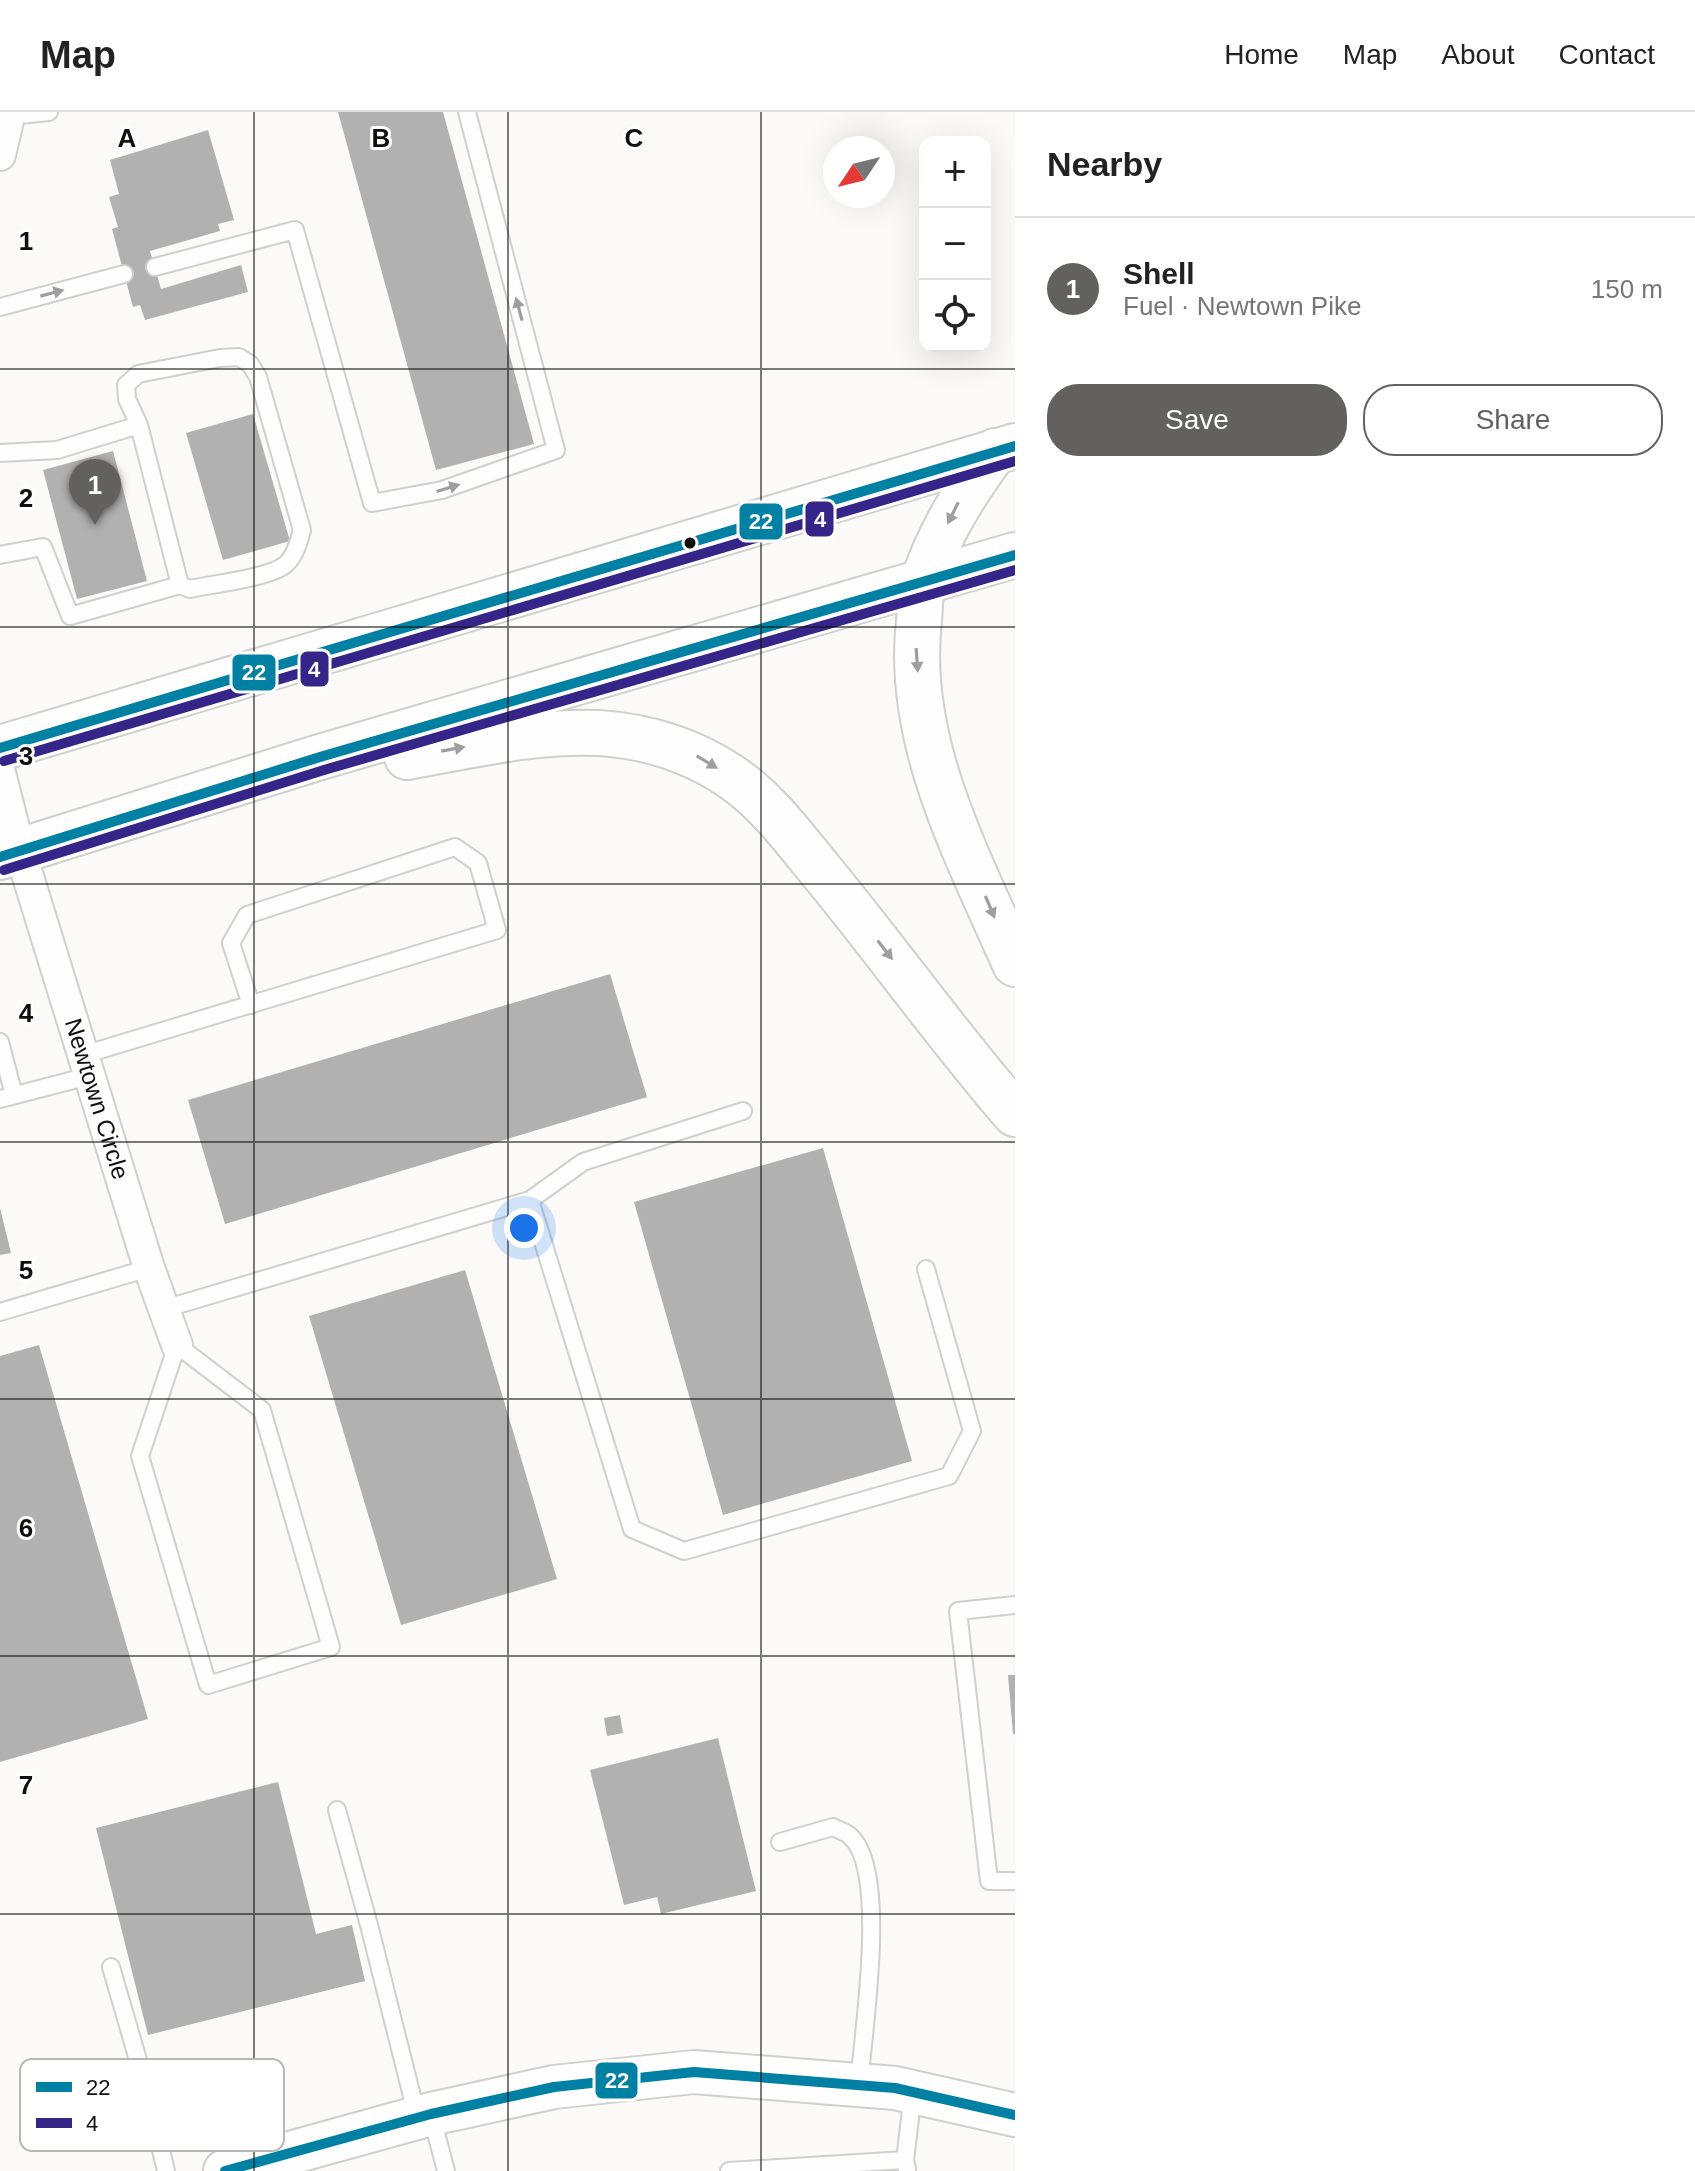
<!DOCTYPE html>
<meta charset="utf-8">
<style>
:root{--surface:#fff;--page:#f2f2f2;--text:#222;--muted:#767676;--line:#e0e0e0;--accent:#626160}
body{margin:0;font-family:Arial,sans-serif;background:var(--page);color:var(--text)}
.controls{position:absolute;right:24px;top:24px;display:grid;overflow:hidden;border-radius:16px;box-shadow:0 8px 32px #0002}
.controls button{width:72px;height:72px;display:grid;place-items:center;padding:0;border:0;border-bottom:2px solid var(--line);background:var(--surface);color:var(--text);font:40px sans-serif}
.compass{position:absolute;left:823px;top:24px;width:72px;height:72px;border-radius:50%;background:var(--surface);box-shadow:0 8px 32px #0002;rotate:235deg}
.you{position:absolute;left:524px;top:1116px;width:28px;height:28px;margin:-20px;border:6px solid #fff;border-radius:50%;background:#1a73e8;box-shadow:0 0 0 12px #1a73e833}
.badge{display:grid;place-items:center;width:52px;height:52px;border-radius:50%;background:var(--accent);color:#fff;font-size:26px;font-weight:700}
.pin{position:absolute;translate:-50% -66px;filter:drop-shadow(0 2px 4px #0008)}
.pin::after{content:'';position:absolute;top:42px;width:28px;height:24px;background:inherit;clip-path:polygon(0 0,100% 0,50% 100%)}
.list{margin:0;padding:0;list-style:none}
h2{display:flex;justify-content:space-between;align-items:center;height:104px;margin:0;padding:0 32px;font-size:34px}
h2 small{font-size:26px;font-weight:400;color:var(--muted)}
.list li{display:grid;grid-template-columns:52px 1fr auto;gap:24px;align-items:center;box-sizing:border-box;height:144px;padding:0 32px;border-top:2px solid var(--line)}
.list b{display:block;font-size:30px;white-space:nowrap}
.list p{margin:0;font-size:26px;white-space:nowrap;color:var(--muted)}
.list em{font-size:26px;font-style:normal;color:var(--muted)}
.actions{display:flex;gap:16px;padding:24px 32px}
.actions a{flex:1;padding:18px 0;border:2px solid var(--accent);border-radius:32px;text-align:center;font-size:28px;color:var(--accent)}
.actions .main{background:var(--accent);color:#fff}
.icon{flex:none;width:44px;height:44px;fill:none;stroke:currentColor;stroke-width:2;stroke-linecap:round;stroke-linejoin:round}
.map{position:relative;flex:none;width:1015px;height:2059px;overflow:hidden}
header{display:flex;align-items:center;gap:48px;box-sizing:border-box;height:112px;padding:0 40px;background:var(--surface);border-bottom:2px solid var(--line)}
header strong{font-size:38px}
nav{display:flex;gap:44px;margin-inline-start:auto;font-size:28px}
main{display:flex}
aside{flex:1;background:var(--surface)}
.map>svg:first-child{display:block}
.building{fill:#b1b1b1}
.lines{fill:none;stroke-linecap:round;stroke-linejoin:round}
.lane-casing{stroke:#cfcfce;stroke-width:20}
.street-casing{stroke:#cfcfce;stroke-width:34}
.secondary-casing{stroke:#cfcfce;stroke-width:46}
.highway-casing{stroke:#cfcfce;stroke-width:48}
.lane{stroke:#fefefe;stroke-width:16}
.street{stroke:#fefefe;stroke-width:30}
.secondary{stroke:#fefefe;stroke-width:42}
.highway{stroke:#fefefe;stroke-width:44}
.bus-1-casing{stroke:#fff;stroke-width:16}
.bus-2-casing{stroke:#fff;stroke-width:16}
.bus-1{stroke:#0081a4;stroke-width:10}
.bus-2{stroke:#362589;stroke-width:10}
.oneway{fill:#9e9e9e}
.grid{fill:none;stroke:#0f0e0d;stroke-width:2;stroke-opacity:0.55}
.bus-dot{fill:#0f0e0d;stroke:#fff;stroke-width:3}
.labels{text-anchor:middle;stroke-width:6;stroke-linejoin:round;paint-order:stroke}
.street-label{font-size:24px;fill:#0f0e0d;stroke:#fff}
.key{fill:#fff;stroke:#b7b7b6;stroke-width:2}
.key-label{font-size:22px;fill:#0f0e0d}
.grid-label{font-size:26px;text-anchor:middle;font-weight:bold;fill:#0f0e0d;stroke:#fff;stroke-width:6;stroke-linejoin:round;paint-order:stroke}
.line-badge{stroke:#fff;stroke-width:3}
.badge-label{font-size:22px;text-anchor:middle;font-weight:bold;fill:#fff}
</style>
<header>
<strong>Map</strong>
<nav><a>Home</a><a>Map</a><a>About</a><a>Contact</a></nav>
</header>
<main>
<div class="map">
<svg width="1015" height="2059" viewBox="0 0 1015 2059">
<rect width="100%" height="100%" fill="#fbfaf9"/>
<path class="building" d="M338,0h105l91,332 -98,26z
M208,18l26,90 -16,4 2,7 -70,20 11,38 80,-24 7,27 -103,28 -5,-15 -7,2 -21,-78 6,-2 -9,-30 10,-3 -9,-34z
M253,302l37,127 -67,19 -37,-127z
M113,339l34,130 -70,18 -34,-129z
M610,862l37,123 -422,127 -37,-124z
M823,1036l89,313 -189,54 -89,-313z
M0,1096l11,45 -11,2z
M465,1158l92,309 -156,46 -92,-309z
M39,1233l109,374 -148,43v-406z
M1008,1563h7v59h-2z
M620,1603l3,18 -16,3 -3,-18z
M718,1626l38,153 -95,23 -4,-17 -33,8 -34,-135z
M278,1670l38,152 36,-9 13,56 -217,54 -52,-207z"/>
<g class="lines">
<g class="lane-casing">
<path id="lane" d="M9,4l40,-4
M155,155l140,-37 77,273 70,-13 114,-40 -89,-338
M0,195l124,-33
M139,313l-12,-26 -1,-14 12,-11 82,-16 19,-1 11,7 8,13 44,153c-3,11 -7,27 -17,35 -17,13 -72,19 -95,24l-10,-4
M0,341l57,-3 82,-25 41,160 -110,31 -27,-69 -43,8
M0,930l14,53
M83,943l414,-125 -19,-67 -23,-16 -208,68 -16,28 20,62
M0,987l89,-23
M530,1088l102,329 52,22 265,-75 23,-45 -46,-162
M164,1197l366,-109 53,-38 160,-51
M0,1200l149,-44
M177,1233l85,65 69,237 -123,38 -68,-229z
M1015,1493l-57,6 31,270h26
M337,1698l32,115 48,191
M780,1730l53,-15c5,3 13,5 17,9 39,34 13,197 9,248
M111,1855l36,124 19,80
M431,2002l15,57
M907,2057l-2,-9 8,-67
M729,2059l176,-11"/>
</g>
<g class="street-casing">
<g id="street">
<path d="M0,43l10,-43"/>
<path id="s1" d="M0,661l20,78 129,417 28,77"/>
</g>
</g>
<g class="secondary-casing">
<path id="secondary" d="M225,2059l206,-57 123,-27 140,-15 201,16 120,27"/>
</g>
<g class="highway-casing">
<path id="highway" d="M995,339c-29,40 -55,80 -71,128 -4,13 -4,29 -5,42 -14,121 49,235 96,343
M0,636l1015,-302
M407,645c63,-11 127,-27 192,-24 46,3 92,17 131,43 39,26 66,65 96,101 64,78 123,161 189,237
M0,745l320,-100 695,-202"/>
</g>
<use href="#lane" class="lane"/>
<use href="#street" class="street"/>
<use href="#secondary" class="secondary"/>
<use href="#highway" class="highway"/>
<g class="bus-1-casing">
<path id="bus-1" d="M0,636l1015,-302
M0,745l320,-100 695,-202
M225,2059l206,-57 123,-27 140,-15 201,16 120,27"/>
</g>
<g class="bus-2-casing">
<path id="bus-2" d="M4,649l1011,-300
M4,758l320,-100 691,-200"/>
</g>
<use href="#bus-1" class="bus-1"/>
<use href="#bus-2" class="bus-2"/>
</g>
<defs><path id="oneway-solid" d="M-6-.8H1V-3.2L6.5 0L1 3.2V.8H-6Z" transform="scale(2)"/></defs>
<g class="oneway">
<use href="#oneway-solid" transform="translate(52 181) rotate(-15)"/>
<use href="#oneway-solid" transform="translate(519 197) rotate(-105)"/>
<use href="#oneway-solid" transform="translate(448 376) rotate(-17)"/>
<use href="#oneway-solid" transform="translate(953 401) rotate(116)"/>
<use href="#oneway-solid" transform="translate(917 548) rotate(86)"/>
<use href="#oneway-solid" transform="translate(453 637) rotate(-10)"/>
<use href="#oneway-solid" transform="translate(707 650) rotate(31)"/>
<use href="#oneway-solid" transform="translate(990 795) rotate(67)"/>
<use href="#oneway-solid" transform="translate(885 838) rotate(52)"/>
</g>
<path class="grid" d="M254,0v2059M508,0v2059M761,0v2059M0,257h1015M0,515h1015M0,772h1015M0,1030h1015M0,1287h1015M0,1544h1015M0,1802h1015"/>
<circle class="bus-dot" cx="690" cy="431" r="7"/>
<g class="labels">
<g class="street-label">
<text dy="8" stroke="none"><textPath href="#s1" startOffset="340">Newtown Circle</textPath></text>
</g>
</g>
<rect x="20" y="1947" width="264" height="92" rx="12" class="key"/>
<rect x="36" y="1970" width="36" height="10" fill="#0081a4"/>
<rect x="36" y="2006" width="36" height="10" fill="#362589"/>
<g class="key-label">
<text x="86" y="1983">22</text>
<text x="86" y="2019">4</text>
</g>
<g class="grid-label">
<text x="127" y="35">A</text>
<text x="381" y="35">B</text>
<text x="634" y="35">C</text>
<text x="26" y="138">1</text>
<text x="26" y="395">2</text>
<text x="26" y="653">3</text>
<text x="26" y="910">4</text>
<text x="26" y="1167">5</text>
<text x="26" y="1425">6</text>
<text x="26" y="1682">7</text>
</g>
<g class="line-badge">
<rect x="804" y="388" width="31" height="38" rx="8" fill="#362589"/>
<rect x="738" y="390" width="46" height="39" rx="8" fill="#0081a4"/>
<rect x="299" y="538" width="31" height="38" rx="8" fill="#362589"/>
<rect x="231" y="541" width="46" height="39" rx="8" fill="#0081a4"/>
<rect x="594" y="1949" width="45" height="39" rx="8" fill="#0081a4"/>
</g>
<g class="badge-label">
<text x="820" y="415">4</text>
<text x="761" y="417">22</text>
<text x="314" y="565">4</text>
<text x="254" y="568">22</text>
<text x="617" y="1976">22</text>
</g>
</svg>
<div class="controls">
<button>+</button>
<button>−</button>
<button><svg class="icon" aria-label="locate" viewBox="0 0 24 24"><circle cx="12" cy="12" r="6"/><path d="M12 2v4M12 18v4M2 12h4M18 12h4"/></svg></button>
</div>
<svg class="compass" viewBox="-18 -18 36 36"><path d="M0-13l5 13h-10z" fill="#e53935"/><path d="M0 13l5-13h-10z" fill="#767676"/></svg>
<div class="you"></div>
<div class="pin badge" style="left:95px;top:413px">1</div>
</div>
<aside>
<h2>Nearby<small></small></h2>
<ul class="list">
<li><span class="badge">1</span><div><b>Shell</b><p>Fuel · Newtown Pike</p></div><em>150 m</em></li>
</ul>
<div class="actions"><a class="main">Save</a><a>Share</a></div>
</aside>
</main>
